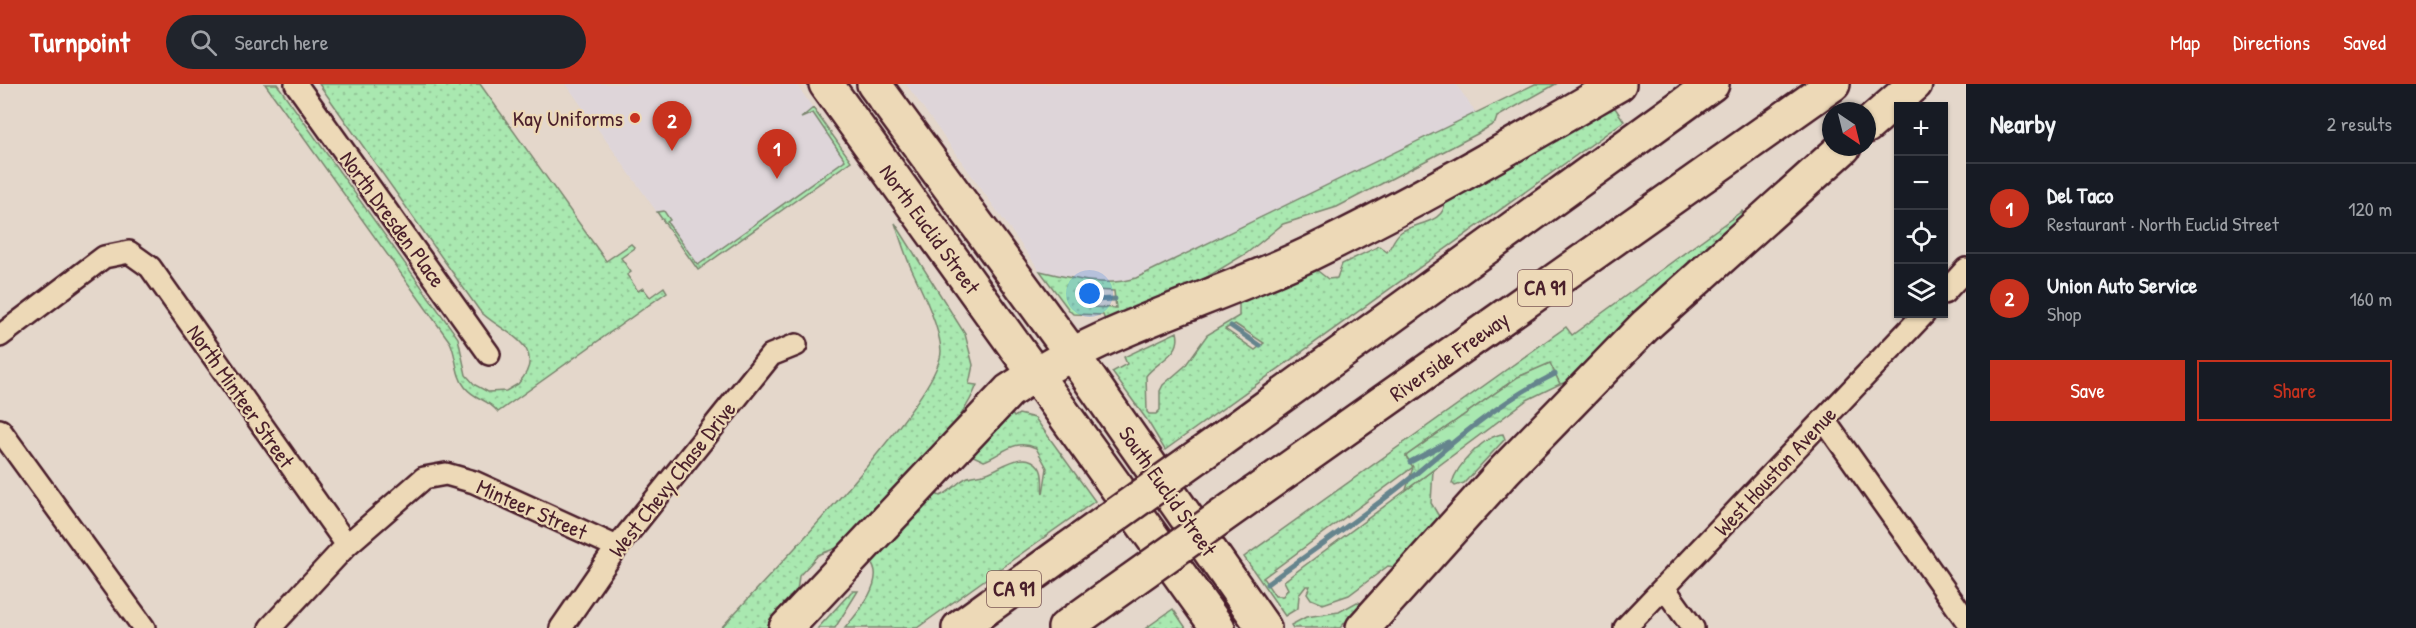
<!DOCTYPE html>
<meta charset="utf-8">
<style>
:root{--surface:#171b24;--page:#20242c;--text:#f1f3f6;--muted:#9ea1a6;--line:#363941;--accent:#c8321e}
body{margin:0;font-family:"Patrick Hand",sans-serif;background:var(--page);color:var(--text)}
.controls{position:absolute;right:18px;top:18px;display:grid;overflow:hidden;border-radius:0px;box-shadow:0 2px 4px #0004}
.controls button{width:54px;height:54px;display:grid;place-items:center;padding:0;border:0;border-bottom:2px solid var(--line);background:var(--surface);color:var(--text);font:30px sans-serif}
.compass{position:absolute;left:1822px;top:18px;width:54px;height:54px;border-radius:50%;background:var(--surface);box-shadow:0 2px 4px #0004;rotate:145deg}
.you{position:absolute;left:1090px;top:210px;width:21px;height:21px;margin:-15px;border:4px solid #fff;border-radius:50%;background:#1a73e8;box-shadow:0 0 0 9px #1a73e833}
.badge{display:grid;place-items:center;width:39px;height:39px;border-radius:50%;background:var(--accent);color:#fff;font-size:20px;font-weight:700}
.pin{position:absolute;translate:-50% -50px;filter:drop-shadow(0 2px 3px #0008)}
.pin::after{content:'';position:absolute;top:32px;width:21px;height:18px;background:inherit;clip-path:polygon(0 0,100% 0,50% 100%)}
.list{margin:0;padding:0;list-style:none}
h2{display:flex;justify-content:space-between;align-items:center;height:78px;margin:0;padding:0 24px;font-size:26px}
h2 small{font-size:20px;font-weight:400;color:var(--muted)}
.list li{display:grid;grid-template-columns:39px 1fr auto;gap:18px;align-items:center;box-sizing:border-box;height:90px;padding:0 24px;border-top:2px solid var(--line)}
.list b{display:block;font-size:22px;white-space:nowrap}
.list p{margin:0;font-size:20px;white-space:nowrap;color:var(--muted)}
.list em{font-size:20px;font-style:normal;color:var(--muted)}
.actions{display:flex;gap:12px;padding:18px 24px}
.actions a{flex:1;padding:14px 0;border:2px solid var(--accent);border-radius:0px;text-align:center;font-size:21px;color:var(--accent)}
.actions .main{background:var(--accent);color:#fff}
.icon{flex:none;width:33px;height:33px;fill:none;stroke:currentColor;stroke-width:2;stroke-linecap:round;stroke-linejoin:round}
.map{position:relative;flex:none;width:1966px;height:544px;overflow:hidden}
header{display:flex;align-items:center;gap:36px;box-sizing:border-box;height:84px;padding:0 30px;background:var(--accent);color:#fff}
header strong{font-size:28px}
nav{display:flex;gap:33px;margin-inline-start:auto;font-size:21px}
.search{width:420px;height:54px;background:var(--page);display:flex;align-items:center;gap:15px;box-sizing:border-box;padding:0 21px;border-radius:33px;color:var(--muted);font-size:22px}
main{display:flex}
aside{flex:1;background:var(--surface)}
.map>svg:first-child{display:block}
.built{fill:#ded5d9}
.grass{fill:url(#grass-dots);stroke:#7a846e;stroke-width:1.5;fill-rule:evenodd}
.wetland{fill:url(#wetland-marsh);stroke:#7a846e;stroke-width:1.5}
.lines{fill:none;stroke-linecap:round;stroke-linejoin:round}
.stream{stroke:#65848d;stroke-width:5}
.minor-casing{stroke:#4a1f2b;stroke-width:26}
.primary-casing{stroke:#4a1f2b;stroke-width:38}
.motorway-casing{stroke:#4a1f2b;stroke-width:38}
.minor{stroke:#edd9b7;stroke-width:21}
.primary{stroke:#edd9b7;stroke-width:33}
.motorway{stroke:#edd9b7;stroke-width:33}
.motorway-bridge-casing{stroke:#4a1f2b;stroke-width:38;stroke-linecap:butt}
.motorway-bridge{stroke:#edd9b7;stroke-width:33}
.poi-dot{fill:#c8321e;stroke:#edd9b7;stroke-width:2}
.labels{text-anchor:middle;stroke-width:4.5;stroke-linejoin:round;paint-order:stroke}
.shield{fill:#edd9b7;stroke:#7b5755;stroke-width:1.5}
.shield-label{font-size:21px;font-weight:bold;fill:#4a1f2b}
.poi-label{font-size:22px;fill:#4a1f2b;stroke:#edd9b7;text-anchor:end}
.street-label{font-size:22px;fill:#4a1f2b;stroke:#edd9b7}
</style>
<header>
<strong>Turnpoint</strong>
<div class="search"><svg class="icon" aria-label="search" viewBox="0 0 24 24"><circle cx="10" cy="10" r="6"/><path d="M15 15l6 6"/></svg>Search here</div>
<nav><a>Map</a><a>Directions</a><a>Saved</a></nav>
</header>
<main>
<div class="map">
<svg width="1966" height="544" viewBox="0 0 1966 544">
<defs>
<pattern id="grass-dots" width="8" height="8" patternUnits="userSpaceOnUse" patternTransform="scale(1.5)"><rect width="8" height="8" fill="#a9e8b0"/><path d="M2 2h.1M6 6h.1" fill="none" stroke="#93c798" stroke-width="1.8" stroke-linecap="round"/></pattern>
<pattern id="wetland-marsh" width="20" height="14" patternUnits="userSpaceOnUse" patternTransform="scale(1.5)"><rect width="20" height="14" fill="#a9e8b0"/><path d="M1 5h8M5 5V1M11 12h8M15 12V8" fill="none" stroke="#93c798"/></pattern>
</defs>
<rect width="100%" height="100%" fill="#e4d7cb"/>
<filter id="ink" filterUnits="userSpaceOnUse"><feTurbulence type="fractalNoise" baseFrequency=".0167" numOctaves="2"/><feDisplacementMap in="SourceGraphic" scale="12" xChannelSelector="R" yChannelSelector="G"/><feConvolveMatrix kernelMatrix="1 2 1 2 8 2 1 2 1" color-interpolation-filters="sRGB"/></filter>
<g filter="url(#ink)">
<path class="built" d="M566,0h230l55,77 -153,109z
M906,0h550l20,29 -340,165 -16,5h-28l-52,-12z"/>
<path class="grass" d="M265,0h12l181,254 8,37 9,10 13,7 18,-1 12,-7c35,-39 -20,-52 -39,-74l-160,-226h161l126,177 25,-17 4,4 -14,10 10,14 -4,3 11,16 5,-3 7,9 14,-10 3,5 -169,120c-11,-14 -23,-12 -33,-25 -10,-12 -8,-31 -15,-45z
M1535,0h21l-59,33 -2,6 -18,11 -140,73 -54,17 -36,29 -63,38 -78,32 -3,-8 -30,-1 -4,-4 -29,-39c32,7 63,17 96,7zM1092,206l22,1 2,17 -26,-1z
M1613,21l11,16 -459,329 -18,-30 -35,-48 15,-8 -3,-7 53,-25c6,22 -20,29 -31,44l1,36 2,2h7l4,-4v-19l3,-6 22,-19 22,-31 32,-19v-15l75,-33 14,11 9,-1 5,-14 37,-18 8,6c5,-6 7,-15 14,-20 15,-10 44,-8 44,-31zM1235,240l29,19 -9,7 -30,-21z
M813,24l38,53 -153,109 -41,-58 7,-1 6,9 -3,2 31,43 147,-105 -32,-47 -12,5z
M1742,127l4,6 -174,164 -12,3 -10,-20 -32,13 -112,79 7,11 -150,111 12,18h8l5,-7 -4,-8 149,-111 -2,33 9,15 -45,49 -7,-1 -39,29 -26,9 -12,-5 -4,-6 3,-7h-4l-7,9 -1,13 -13,8 -41,-59 322,-230 6,8z
M895,139l70,111 8,31 -4,19 8,1c-23,57 -95,117 -138,162l-21,8 -6,7 -13,14 -2,16 -30,36h-46c39,-43 220,-229 220,-277 -1,-24 -19,-60 -29,-81 -7,-15 -12,-32 -17,-47z
M1009,326l5,7 5,-3 16,4 60,83 -178,127h-72c13,-15 42,-49 25,-67l64,-68 6,3c11,-4 18,-15 28,-19 6,-2 13,-2 19,-4 15,-5 38,-25 52,-6 6,8 2,19 4,27l4,-26 -11,-20c-22,-10 -33,6 -52,13l-15,-7z
M1503,350l2,5 -41,44 -9,3 -3,-3c5,-18 32,-47 51,-49z
M852,507h6l-23,37h-17z
M1357,518l5,1 -22,25h-47l-2,-3 15,-8 33,-5z
M1173,525l13,19h-40z"/>
<path class="wetland" d="M1550,279l10,21 -33,16 -121,90 7,-23 -7,-11 112,-79z"/>
<g class="lines">
<path class="stream" d="M1091,216l24,-1
M1231,242l29,20
M1410,378l38,-20
M1267,500c50,-37 103,-72 151,-112 43,-37 86,-73 137,-98"/>
<g class="minor-casing">
<path id="minor" d="M296,0l193,270
M1944,209l22,-24
M0,252l104,-79 25,-5 21,15 197,278
M1824,336l142,200
M0,346l144,198
M1665,505l28,39
M270,544l77,-83 77,-67 22,-4 28,8 143,65
M561,544l56,-81 154,-192 25,-10
M1625,544l299,-314"/>
</g>
<g class="primary-casing">
<path id="primary" d="M826,0l392,544
M874,0l198,270 192,274"/>
</g>
<g class="motorway-casing">
<path id="motorway" d="M1867,42l48,-42
M1218,358l494,-358
M1256,408l577,-408
M786,544l223,-237c91,-62 201,-90 300,-137 106,-51 208,-111 310,-170
M959,544l109,-79
M1065,544l39,-28
M1363,544l142,-158 140,-144 199,-179"/>
</g>
<use href="#minor" class="minor"/>
<use href="#primary" class="primary"/>
<use href="#motorway" class="motorway"/>
<g class="motorway-bridge-casing">
<path id="motorway-bridge" d="M1068,465l150,-107
M1104,516l152,-108"/>
</g>
<use href="#motorway-bridge" class="motorway-bridge"/>
</g>
</g>
<circle class="poi-dot" cx="635" cy="34" r="6"/>
<g class="labels">
<g class="shield">
<rect x="1518" y="186" width="54" height="36" rx="4.5"/>
<rect x="987" y="487" width="54" height="36" rx="4.5"/>
</g>
<g class="shield-label">
<text x="1545" y="211">CA 91</text>
<text x="1014" y="512">CA 91</text>
</g>
<g class="poi-label">
<text x="623" y="42">Kay Uniforms</text>
</g>
<g class="street-label">
<text transform="translate(393 135) rotate(54)" y="8">North Dresden Place</text>
<text transform="translate(930 145) rotate(54)" y="8">North Euclid Street</text>
<text transform="translate(1449 272) rotate(-35)" y="8">Riverside Freeway</text>
<text transform="translate(241 312) rotate(55)" y="8">North Minteer Street</text>
<text transform="translate(1775 387) rotate(-47)" y="8">West Houston Avenue</text>
<text transform="translate(672 395) rotate(-52)" y="8">West Chevy Chase Drive</text>
<text transform="translate(1168 407) rotate(55)" y="8">South Euclid Street</text>
<text transform="translate(532 425) rotate(24)" y="8">Minteer Street</text>
</g>
</g>
</svg>
<div class="controls">
<button>+</button>
<button>−</button>
<button><svg class="icon" aria-label="locate" viewBox="0 0 24 24"><circle cx="12" cy="12" r="6"/><path d="M12 2v4M12 18v4M2 12h4M18 12h4"/></svg></button>
<button><svg class="icon" aria-label="layers" viewBox="0 0 24 24"><path d="M12 4l9 5-9 5-9-5zM3 14l9 5 9-5"/></svg></button>
</div>
<svg class="compass" viewBox="-18 -18 36 36"><path d="M0-13l5 13h-10z" fill="#e53935"/><path d="M0 13l5-13h-10z" fill="#9ea1a6"/></svg>
<div class="you"></div>
<div class="pin badge" style="left:777px;top:95px">1</div>
<div class="pin badge" style="left:672px;top:67px">2</div>
</div>
<aside>
<h2>Nearby<small>2 results</small></h2>
<ul class="list">
<li><span class="badge">1</span><div><b>Del Taco</b><p>Restaurant · North Euclid Street</p></div><em>120 m</em></li>
<li><span class="badge">2</span><div><b>Union Auto Service</b><p>Shop</p></div><em>160 m</em></li>
</ul>
<div class="actions"><a class="main">Save</a><a>Share</a></div>
</aside>
</main>
